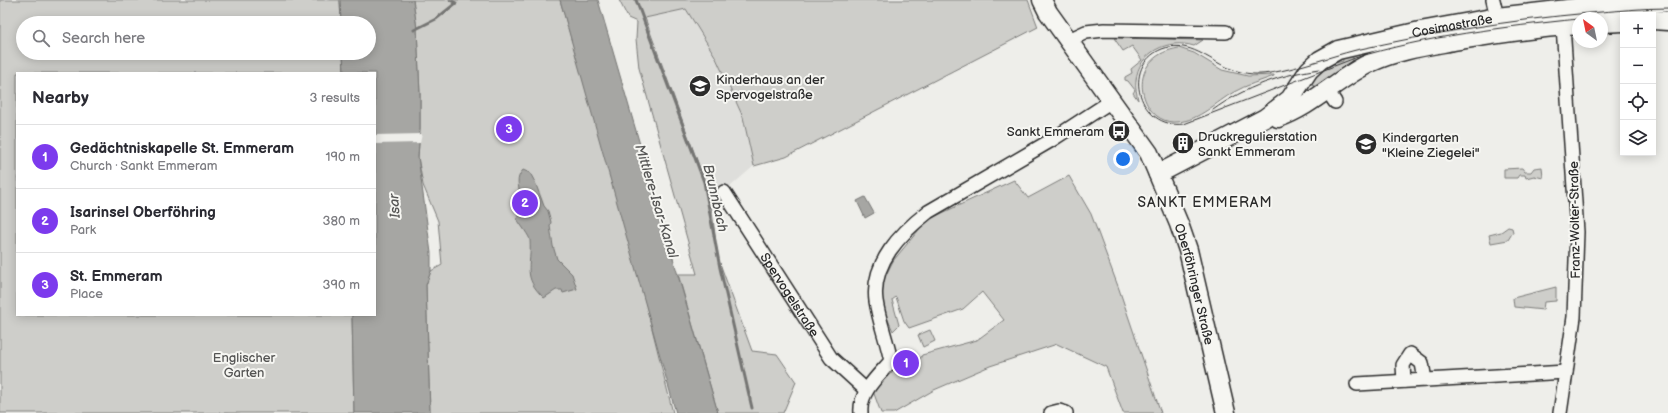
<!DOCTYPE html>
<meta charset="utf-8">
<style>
:root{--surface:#fff;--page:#f7f7f7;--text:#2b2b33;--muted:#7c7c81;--line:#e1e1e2;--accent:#7c3aed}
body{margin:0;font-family:"Balsamiq Sans",sans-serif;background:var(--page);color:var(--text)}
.controls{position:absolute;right:12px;top:12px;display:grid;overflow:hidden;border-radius:0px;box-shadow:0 2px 10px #0003}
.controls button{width:36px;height:36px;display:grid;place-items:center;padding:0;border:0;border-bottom:1px solid var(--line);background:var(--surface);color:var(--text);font:20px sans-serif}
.compass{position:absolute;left:1572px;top:12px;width:36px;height:36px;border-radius:50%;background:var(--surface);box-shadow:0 2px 10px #0003;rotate:327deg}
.you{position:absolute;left:1123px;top:159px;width:14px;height:14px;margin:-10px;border:3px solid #fff;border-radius:50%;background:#1a73e8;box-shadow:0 0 0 6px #1a73e833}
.badge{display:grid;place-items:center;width:26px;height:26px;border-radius:50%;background:var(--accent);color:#fff;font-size:13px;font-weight:700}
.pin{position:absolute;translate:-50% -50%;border:2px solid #fff;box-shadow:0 1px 4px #0006}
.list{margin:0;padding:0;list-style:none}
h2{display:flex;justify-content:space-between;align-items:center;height:52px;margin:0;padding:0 16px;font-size:17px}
h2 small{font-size:13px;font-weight:400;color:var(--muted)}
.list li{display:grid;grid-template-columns:26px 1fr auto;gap:12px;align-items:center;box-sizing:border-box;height:64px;padding:0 16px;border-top:1px solid var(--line)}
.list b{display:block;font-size:15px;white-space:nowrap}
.list p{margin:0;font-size:13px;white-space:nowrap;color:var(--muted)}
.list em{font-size:13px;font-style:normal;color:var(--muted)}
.icon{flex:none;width:22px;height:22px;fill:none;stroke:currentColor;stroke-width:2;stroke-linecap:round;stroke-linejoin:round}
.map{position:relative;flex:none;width:1668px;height:413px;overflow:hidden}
.search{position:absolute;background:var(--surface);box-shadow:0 2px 10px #0003;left:16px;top:16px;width:360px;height:44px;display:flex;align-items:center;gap:10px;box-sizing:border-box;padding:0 14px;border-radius:22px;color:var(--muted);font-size:15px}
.panel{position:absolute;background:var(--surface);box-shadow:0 2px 10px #0003;left:16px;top:72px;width:360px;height:244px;border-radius:0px}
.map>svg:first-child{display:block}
.built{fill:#dededb}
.green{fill:#cececa;stroke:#7c7c7a}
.water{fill:#a6a6a3;stroke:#757573}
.pier{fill:#eeeeea}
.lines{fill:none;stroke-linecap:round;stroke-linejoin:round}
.stream{stroke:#757573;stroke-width:3}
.street-casing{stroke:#2b2b2b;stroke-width:16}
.secondary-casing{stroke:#2b2b2b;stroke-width:21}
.street{stroke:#f6f6f2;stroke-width:13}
.secondary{stroke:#f6f6f2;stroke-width:18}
.tram{stroke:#2b2b2b;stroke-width:1}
.labels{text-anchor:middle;stroke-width:4;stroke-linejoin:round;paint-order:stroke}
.street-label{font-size:13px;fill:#2b2b2b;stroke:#f6f6f2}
.poi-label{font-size:13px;fill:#2b2b2b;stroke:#f6f6f2;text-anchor:start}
.park-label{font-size:13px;fill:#545453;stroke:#f6f6f2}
.water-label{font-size:14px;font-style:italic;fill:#565655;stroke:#f6f6f2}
.neighbourhood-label{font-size:14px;letter-spacing:1px;fill:#2b2b2b;stroke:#f6f6f2}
</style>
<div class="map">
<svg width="1668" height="413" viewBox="0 0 1668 413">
<rect width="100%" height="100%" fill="#eeeeea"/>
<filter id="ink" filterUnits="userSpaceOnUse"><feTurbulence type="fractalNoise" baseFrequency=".025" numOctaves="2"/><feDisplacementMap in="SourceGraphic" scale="8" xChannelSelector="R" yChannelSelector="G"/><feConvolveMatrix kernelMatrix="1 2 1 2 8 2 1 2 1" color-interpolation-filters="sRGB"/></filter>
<g filter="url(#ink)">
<path class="built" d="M686,9l29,47 28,61 11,49 -30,26 -14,4 -65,-178z"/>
<path class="green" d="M0,0h340l1,23h-318v30h320l1,20h-327v242h335l2,98h-354z
M413,0h147l70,240 43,173h-243l-4,-128 5,-14 11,-6 -4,-44 -15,-36 -5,-28 2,-28v-35l-3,-65z
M619,0h409l10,27 -252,130 -32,9 -11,-49 -28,-61 -29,-47 -41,9 65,178 8,62 34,93 25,3 19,28 -13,31h-65l-40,-139h19l-58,-206 -3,-29 1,-17 -9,-4z
M1114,38l89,2 -9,6c-26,-8 -56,6 -58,35 -1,6 1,13 2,19l-5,-7 2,-3 -7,-9 -3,-1v-3l7,-4 -1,-4 11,-9 -10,-14 -9,5z
M1179,48l15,5 28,17 26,6 26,-1v1c-13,5 -28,9 -40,16 -18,10 -34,28 -56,30 -38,4 -57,-65 1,-74z
M1353,54v6l-3,4 -31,24 -7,-3 -2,-5v-6l21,-10 12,-3 -1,-5z
M1542,167l1,11 -9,-2 -8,2 -1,-3h-6l-2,3h-13v-9l18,-1 3,4h6l3,-4z
M1069,176l22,38 28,75 42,124h-38l-17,-46 -49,-23 -67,22 -56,24 -40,23h-13l-8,-22 21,-23 18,7 10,-20 55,-15 27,-20 -22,-28 -19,17 -54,19 -5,-7 -8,-24 -4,3 7,25 -6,6 -12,-27 3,-25 9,-18 34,-41 87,-40 14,18z
M1508,227l4,1 1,4 -5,8 -17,3 -2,-8 12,-3z
M1556,287v14l-12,1 -1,8 -29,-3 -1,-9z
M930,330l5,11 -12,6 -5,-12z"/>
<path class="water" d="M340,0h73l4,29 3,65v35l-2,28 13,96v18l-5,14 4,128h-76l-2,-98h23v-242h-31l-1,-20h26v-30h-28z
M560,0h38l120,413h-42z
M523,170l7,3 5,9 9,24 4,5 3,11 -1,4 3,20 4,13 15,15 5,15 -14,4 -1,-3h-6l-12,8c-23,-22 -12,-31 -14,-58 0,-3 -10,-16 -13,-21 2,-8 4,-15 3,-22 -1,-12 -5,-18 3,-27z
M865,197l9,16 -9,5 -8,-17z"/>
<path class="pier" d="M422,134l-2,9 -45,1v-9z"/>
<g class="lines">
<path class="stream" d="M636,0l68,182 16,86 32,140
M414,30l22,-11 20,-16 -6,-3"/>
<g class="street-casing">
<g id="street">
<path d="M1493,0l4,17"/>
<path d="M1069,40l17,-8 18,-2 122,2"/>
<path d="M1327,90l8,12"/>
<path id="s1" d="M724,192l107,166 35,32"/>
<path d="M1404,381l-1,-16 7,-11 12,9 3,17"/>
<path d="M1357,384l209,-12"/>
<path d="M861,413c-2,-21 17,-37 30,-52 -4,-20 -12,-40 -15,-60 -5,-38 25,-68 52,-89l122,-71 63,-41"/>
<path d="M1051,413l8,-2 7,2"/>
<path d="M1560,413l14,-96 3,-85 -14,-206"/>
</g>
</g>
<g class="secondary-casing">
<g id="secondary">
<path id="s2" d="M1042,0l6,12 101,141 30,71 9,26 38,163"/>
<path d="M1653,20l15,1"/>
<path d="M1602,23l21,-1"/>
<path d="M1278,118c35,-12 61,-41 94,-56 26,-12 55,-16 82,-21 41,-7 83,-13 124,-16"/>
<path id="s3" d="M1158,174l107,-56 25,-19 19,-29 11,-10 18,-10 82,-19 77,-14 79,-9 92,-6"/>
</g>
</g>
<use href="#street" class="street"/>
<use href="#secondary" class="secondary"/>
<path class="tram" d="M1578,19c-75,8 -151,17 -223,39l-171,66c-45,6 -64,-58 -22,-75 24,-9 42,7 62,17 15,7 30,10 46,7 30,-5 58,-16 86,-23 77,-17 154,-30 233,-37 26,-2 53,-5 79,-5
M1213,110c31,-23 70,-36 107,-41"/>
</g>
</g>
<defs>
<g id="school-disc" transform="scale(1.15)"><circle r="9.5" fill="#2b2b2b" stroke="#f6f6f2"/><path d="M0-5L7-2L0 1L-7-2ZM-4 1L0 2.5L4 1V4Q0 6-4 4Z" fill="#fff"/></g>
<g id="bus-disc" transform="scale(1.15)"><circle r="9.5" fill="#2b2b2b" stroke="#f6f6f2"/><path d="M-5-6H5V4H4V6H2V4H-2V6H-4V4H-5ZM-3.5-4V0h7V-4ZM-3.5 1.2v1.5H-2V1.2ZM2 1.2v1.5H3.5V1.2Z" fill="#fff"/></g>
<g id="building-disc" transform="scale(1.15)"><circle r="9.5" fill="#2b2b2b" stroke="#f6f6f2"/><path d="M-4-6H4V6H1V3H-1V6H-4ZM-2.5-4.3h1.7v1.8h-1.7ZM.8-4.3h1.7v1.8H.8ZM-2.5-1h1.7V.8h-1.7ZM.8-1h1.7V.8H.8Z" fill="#fff"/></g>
</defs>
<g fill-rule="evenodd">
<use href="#school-disc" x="700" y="86"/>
<use href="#bus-disc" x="1119" y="131"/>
<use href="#building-disc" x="1183" y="143"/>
<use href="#school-disc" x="1366" y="144"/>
</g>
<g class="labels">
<g class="street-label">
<text dy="5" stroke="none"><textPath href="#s3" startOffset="339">Cosimastraße</textPath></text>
<text transform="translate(1574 220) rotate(-91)" y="5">Franz-Wolter-Straße</text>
<text dy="5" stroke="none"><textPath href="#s2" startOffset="326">Oberföhringer Straße</textPath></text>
<text dy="5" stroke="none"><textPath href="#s1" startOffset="122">Spervogelstraße</textPath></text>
</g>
<g class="poi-label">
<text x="716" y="84">Kinderhaus an der<tspan x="716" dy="15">Spervogelstraße</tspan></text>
<text x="1104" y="136" text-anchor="end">Sankt Emmeram</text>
<text x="1198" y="141">Druckregulierstation<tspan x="1198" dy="15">Sankt Emmeram</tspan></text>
<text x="1382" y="142">Kindergarten<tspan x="1382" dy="15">"Kleine Ziegelei"</tspan></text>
</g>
<g class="park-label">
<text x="244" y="362">Englischer<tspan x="244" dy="15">Garten</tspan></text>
</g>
<g class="water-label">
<text transform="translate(716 198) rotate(77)" y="5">Brunnbach</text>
<text transform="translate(657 201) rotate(73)" y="5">Mittlere-Isar-Kanal</text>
<text transform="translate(394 206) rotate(-93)" y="5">Isar</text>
</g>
<g class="neighbourhood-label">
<text x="1205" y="207">SANKT EMMERAM</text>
</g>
</g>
</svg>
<div class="controls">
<button>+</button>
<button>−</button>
<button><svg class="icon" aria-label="locate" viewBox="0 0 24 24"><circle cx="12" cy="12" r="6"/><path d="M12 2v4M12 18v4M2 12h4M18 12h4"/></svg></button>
<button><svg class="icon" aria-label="layers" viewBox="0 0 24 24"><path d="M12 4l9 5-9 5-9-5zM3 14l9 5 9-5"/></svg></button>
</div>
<svg class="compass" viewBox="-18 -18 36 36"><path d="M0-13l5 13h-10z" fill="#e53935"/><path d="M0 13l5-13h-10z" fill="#7c7c81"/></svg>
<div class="you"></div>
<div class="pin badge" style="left:906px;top:363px">1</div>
<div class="pin badge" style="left:525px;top:203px">2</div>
<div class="pin badge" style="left:509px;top:129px">3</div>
<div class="search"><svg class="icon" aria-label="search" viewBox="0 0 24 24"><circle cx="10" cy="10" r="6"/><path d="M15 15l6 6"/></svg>Search here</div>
<section class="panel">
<h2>Nearby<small>3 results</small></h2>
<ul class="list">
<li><span class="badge">1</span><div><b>Gedächtniskapelle St. Emmeram</b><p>Church · Sankt Emmeram</p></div><em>190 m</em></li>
<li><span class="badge">2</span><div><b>Isarinsel Oberföhring</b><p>Park</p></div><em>380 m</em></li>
<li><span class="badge">3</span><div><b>St. Emmeram</b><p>Place</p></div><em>390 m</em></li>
</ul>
</section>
</div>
